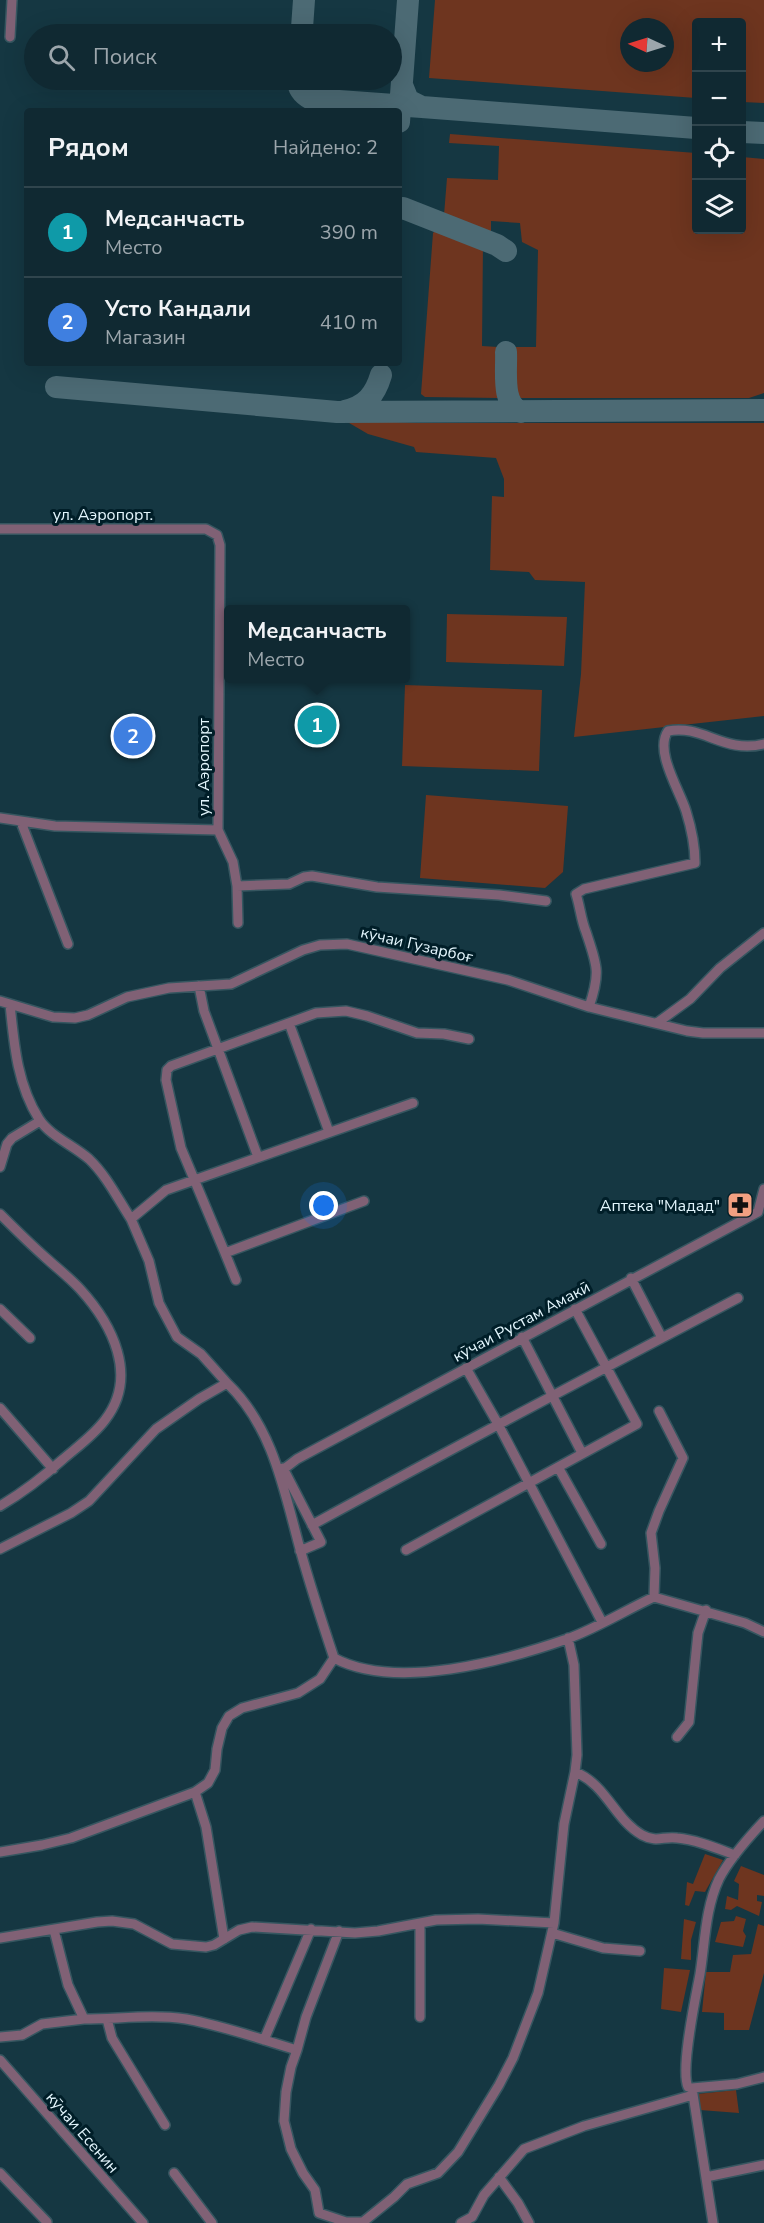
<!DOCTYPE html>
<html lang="ru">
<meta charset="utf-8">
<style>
:root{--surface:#102932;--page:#19313a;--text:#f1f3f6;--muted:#9ca6ac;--line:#30454d;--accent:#8bbbb9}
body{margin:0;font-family:"Nunito Sans",sans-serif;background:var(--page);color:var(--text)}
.controls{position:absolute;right:18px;top:18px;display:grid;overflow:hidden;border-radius:6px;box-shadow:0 6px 24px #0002}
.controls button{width:54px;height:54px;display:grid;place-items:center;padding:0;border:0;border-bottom:2px solid var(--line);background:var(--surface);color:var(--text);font:30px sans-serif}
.compass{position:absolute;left:620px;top:18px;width:54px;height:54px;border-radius:50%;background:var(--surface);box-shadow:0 6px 24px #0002;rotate:274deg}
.you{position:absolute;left:324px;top:1206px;width:21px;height:21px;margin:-15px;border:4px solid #fff;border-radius:50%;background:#1a73e8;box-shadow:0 0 0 9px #1a73e833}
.badge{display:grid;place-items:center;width:39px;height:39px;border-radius:50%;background:var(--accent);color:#fff;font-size:20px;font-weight:700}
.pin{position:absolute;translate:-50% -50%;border:3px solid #fff;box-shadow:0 2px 6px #0006}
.popup{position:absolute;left:224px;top:605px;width:186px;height:78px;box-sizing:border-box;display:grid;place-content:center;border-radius:6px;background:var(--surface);filter:drop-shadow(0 2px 4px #0005);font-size:20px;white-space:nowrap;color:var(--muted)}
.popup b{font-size:22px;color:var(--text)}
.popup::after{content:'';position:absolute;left:50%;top:100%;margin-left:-12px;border:12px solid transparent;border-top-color:var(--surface)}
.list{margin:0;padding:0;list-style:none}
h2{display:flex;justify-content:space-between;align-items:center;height:78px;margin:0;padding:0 24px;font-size:26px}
h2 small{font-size:20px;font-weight:400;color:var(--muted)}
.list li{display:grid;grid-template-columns:39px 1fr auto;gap:18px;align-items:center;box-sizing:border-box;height:90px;padding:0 24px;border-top:2px solid var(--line)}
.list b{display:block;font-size:22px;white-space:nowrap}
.list p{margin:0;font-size:20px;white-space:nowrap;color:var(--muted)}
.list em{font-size:20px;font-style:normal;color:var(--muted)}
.icon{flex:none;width:33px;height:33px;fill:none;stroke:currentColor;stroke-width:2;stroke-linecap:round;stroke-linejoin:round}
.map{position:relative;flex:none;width:764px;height:2223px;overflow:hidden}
.search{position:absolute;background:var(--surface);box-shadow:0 6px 24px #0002;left:24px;top:24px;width:378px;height:66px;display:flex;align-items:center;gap:15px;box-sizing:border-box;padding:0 21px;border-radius:33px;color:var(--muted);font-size:22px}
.panel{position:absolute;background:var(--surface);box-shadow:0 6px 24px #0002;left:24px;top:108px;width:378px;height:258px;border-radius:6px}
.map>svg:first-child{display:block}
.green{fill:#6e351f;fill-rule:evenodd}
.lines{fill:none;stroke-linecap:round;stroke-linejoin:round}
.taxiway{stroke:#4c6a74;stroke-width:22}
.minor-casing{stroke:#365660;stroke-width:12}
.minor{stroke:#806175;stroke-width:9}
.labels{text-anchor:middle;stroke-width:6;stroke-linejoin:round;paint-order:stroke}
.street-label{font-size:16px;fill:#e3f6fd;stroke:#001e28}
.poi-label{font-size:16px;fill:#e3f6fd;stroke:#001e28;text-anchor:end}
</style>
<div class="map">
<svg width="764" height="2223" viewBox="0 0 764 2223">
<rect width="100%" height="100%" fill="#153742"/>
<path class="green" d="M435,0h329v103l-22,-1v-80h-46v76l-267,-20zM629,27h36v36h-36z
M450,134l246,19v77h46v-73l22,2v234l-15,5h-228l-4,-4 -2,-47h21l2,-97 -16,-8 -2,-19 -29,-2v11l-47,-17 3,-37 51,2 1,-34 -50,-3z
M437,229h6l40,15 -1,102 16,1 1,51 -74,-1 -4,-3 12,-161z
M344,420l73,3h347v293l-190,21 7,-63 4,-92 -50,-2 -6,-8 -39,-2 2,-74 12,1v-18l-8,-21 -80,-6 -2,-5 -46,-13z
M447,614l120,3 -3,49 -118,-4z
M405,685l137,5 -3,81 -137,-5z
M426,795l142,11 -5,66 -18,16 -125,-10z
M705,1854l18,6 -18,32 -10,-1 -6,15 -4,-1 2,-23 6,2z
M741,1866l23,9v21l-7,-1v6l5,1 -3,14 -22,-10 -6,4 -6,-1 2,-13 11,4 1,-16 -5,-3z
M736,1916l10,3 -3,12 3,5 -3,11 -28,-5 6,-20 13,-1z
M684,1919l12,3 -5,18v20l-10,-1z
M758,1924l6,2v47l-15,57h-25v-17l-22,-1 4,-40h24l3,-17 18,-1z
M664,1968l26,2 -9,42 -20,-3z
M736,2090l3,23 -39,-3 -3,-16z"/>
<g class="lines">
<path class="taxiway" d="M302,28l2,-28
M298,80c0,9 4,14 13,19l111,8
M402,85l6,15 14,7 274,21
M399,122l9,-122
M742,132l22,1
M399,209l4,-1 94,37 9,6
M506,352c1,19 -5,52 15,60
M56,387l281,25 427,-2
M345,411c21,-5 30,-16 36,-36"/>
<g class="minor-casing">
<path id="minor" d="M10,37l2,-37
M0,529h206l11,6 3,10 -2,285
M0,818l55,8 163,4
M21,822l47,122
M218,830l15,32 4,24 52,-2 15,-7 8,-1 65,11 122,8 47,6
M237,886l1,37
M199,986l5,25 54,146
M0,1001l53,16 22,1 13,-3 39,-18 42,-9 62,-4 72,-34 17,-5 27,-1 161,36 81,27 98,24 16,2h61
M10,1004c4,40 7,80 29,115 11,17 34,26 50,40 17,16 29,40 42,60
M589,1007c12,-35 8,-42 -3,-75 -5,-12 -6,-26 -10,-38l8,-5 111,-26c0,-17 -4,-36 -9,-52 -6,-20 -32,-60 -18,-80 35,-7 55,23 96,13
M289,1023l40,109
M657,1023l33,-24 30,-31 44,-35
M0,1167l7,-23 5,-6 28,-17
M364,1201l-139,52 -44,-105 -15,-68 1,-10 4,-4 145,-53 30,-2 21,5 50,17 27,1 25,5
M0,1214c15,15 30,30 46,44 11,10 24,20 34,31 32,35 59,87 25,131 -12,16 -28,27 -43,40 -19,17 -40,33 -62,46
M225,1253l11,27
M631,1278l31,60
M0,1309l30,29
M522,1337l60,116
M466,1368l32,56 104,198
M227,1383l-26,-29 -24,-17 -18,-34 -10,-42 -18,-42 35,-29 247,-87
M0,1408l53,61
M558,1467l43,77
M283,1468l38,74 -21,9
M280,1472l17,-13 461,-247 6,-23
M312,1525c141,-77 283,-152 426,-227
M0,1549l71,-36 18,-12 67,-72 43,-30 28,-16c46,44 57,107 73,166 10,36 22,73 34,109
M406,1550l231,-126 -62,-115
M654,1597l1,-29 -4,-35 8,-22 24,-53 -24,-47
M334,1658c62,33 170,3 233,-19 30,-11 59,-29 87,-42l91,26 19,9
M677,1737l12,-15 9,-89 8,-23
M575,1772c31,12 40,48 67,63 15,8 21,1 35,3 20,2 39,10 58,17
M195,1792l11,35 18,112
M0,1852l42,-7 29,-7 124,-46 13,-9 7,-13 2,-21 5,-21 7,-12 13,-8 56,-15 22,-14 14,-21
M420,1923v94
M54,1930l14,55 16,34c34,0 68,-5 102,0 38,7 74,20 111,31l-6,17 -5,25 -2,29 7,28 12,24 12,17 4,23 27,9h17l31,-25 13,-13 31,-11 20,-21 41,-67 14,-27 25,-65 16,-70 10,-99 11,-52 2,-17 -3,-90 -6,-27
M552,1933l51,15 37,3
M0,1938l97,-16 15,-1 22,3 38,20 34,3 8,-2 25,-15 13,-3 103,6 23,-2 58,-11 42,-1 76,4
M107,2019l5,19 53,87
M0,2037l22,-2 20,-11 42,-5
M264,2040l47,-111
M297,2050l9,-33 33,-86
M0,2060l143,163
M692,2088l45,-4 27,-7
M0,2173l47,49
M174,2173l38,50
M499,2177l19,26 11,20
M706,2177l58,-12
M461,2223l11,-6 12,-22 40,-46 60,-23 109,-31
M713,2223l-21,-135 -4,-1c-8,-18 8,-91 12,-113 5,-31 5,-65 19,-95 11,-21 29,-41 45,-58"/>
</g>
<use href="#minor" class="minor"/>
</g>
<defs>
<g id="pharmacy-square" transform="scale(1.35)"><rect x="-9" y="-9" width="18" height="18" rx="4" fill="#f2a081" stroke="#001e28"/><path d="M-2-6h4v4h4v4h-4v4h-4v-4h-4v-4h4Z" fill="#111"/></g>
</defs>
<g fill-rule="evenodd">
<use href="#pharmacy-square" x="740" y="1205"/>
</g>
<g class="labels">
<g class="street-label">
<text x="103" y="520">ул. Аэропорт.</text>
<text transform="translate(203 767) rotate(-90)" y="6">ул. Аэропорт</text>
<text transform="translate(417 944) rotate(13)" y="6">кӯчаи Гузарбоғ</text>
<text transform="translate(521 1321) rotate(-28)" y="6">кӯчаи Рустам Амакӣ</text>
<text transform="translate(83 2132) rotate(49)" y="6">кӯчаи Есенин</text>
</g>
<g class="poi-label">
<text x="720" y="1211">Аптека "Мадад"</text>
</g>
</g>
</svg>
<div class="controls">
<button>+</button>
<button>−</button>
<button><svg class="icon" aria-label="locate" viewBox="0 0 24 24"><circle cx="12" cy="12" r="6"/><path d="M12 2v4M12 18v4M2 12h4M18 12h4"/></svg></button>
<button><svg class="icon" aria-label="layers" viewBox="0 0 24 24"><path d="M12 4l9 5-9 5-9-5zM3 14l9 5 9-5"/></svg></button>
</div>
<svg class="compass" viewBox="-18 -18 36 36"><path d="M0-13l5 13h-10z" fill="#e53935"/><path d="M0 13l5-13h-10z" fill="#9ca6ac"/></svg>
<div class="you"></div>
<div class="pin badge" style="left:317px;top:725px;background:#0f9aa8">1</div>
<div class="popup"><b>Медсанчасть</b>Место</div>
<div class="pin badge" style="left:133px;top:736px;background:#3f7fe0">2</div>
<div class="search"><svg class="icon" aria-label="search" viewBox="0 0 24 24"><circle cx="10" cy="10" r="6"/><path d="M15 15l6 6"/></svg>Поиск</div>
<section class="panel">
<h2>Рядом<small>Найдено: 2</small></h2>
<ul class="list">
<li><span class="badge" style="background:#0f9aa8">1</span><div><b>Медсанчасть</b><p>Место</p></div><em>390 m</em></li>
<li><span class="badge" style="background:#3f7fe0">2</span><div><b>Усто Кандали</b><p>Магазин</p></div><em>410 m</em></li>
</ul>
</section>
</div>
